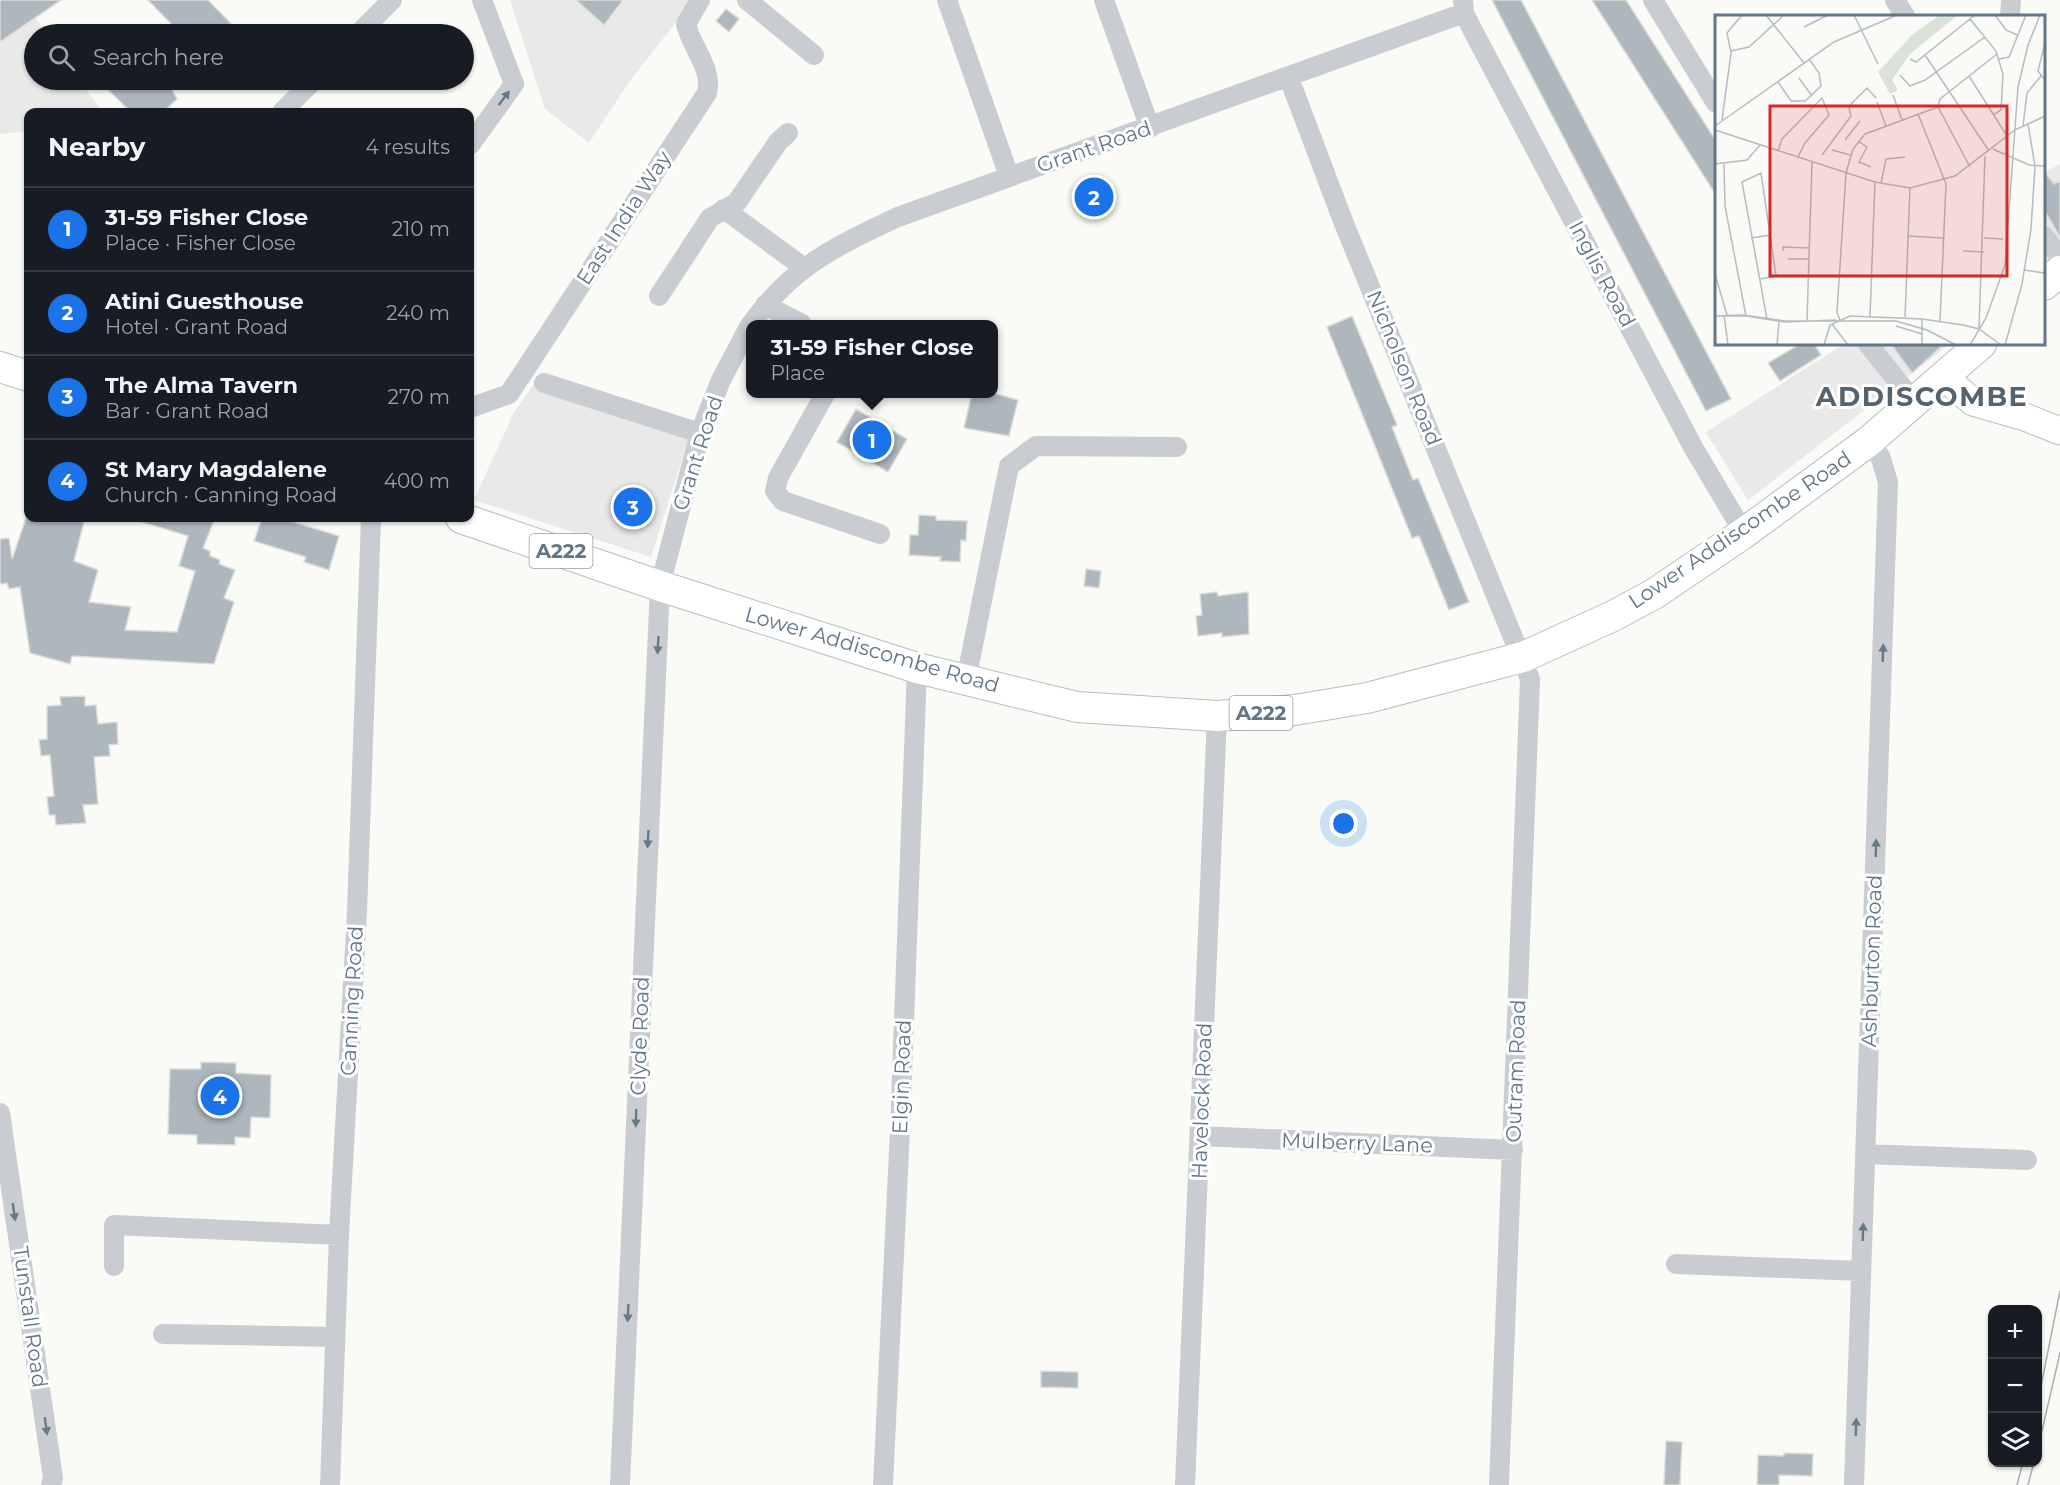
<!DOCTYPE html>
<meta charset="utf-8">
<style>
:root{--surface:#171b24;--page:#20242c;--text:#f1f3f6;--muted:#9ea1a6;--line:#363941;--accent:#1a73e8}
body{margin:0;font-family:Montserrat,sans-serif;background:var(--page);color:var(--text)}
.controls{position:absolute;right:18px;bottom:18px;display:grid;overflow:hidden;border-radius:12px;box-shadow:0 2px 4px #0004}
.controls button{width:54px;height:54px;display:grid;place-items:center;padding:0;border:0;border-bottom:2px solid var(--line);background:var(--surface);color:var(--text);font:30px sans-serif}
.you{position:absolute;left:1344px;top:824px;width:21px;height:21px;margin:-15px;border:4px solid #fff;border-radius:50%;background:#1a73e8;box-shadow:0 0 0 9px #1a73e833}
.badge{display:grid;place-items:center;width:39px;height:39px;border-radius:50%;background:var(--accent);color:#fff;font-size:20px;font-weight:700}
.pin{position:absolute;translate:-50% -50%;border:3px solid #fff;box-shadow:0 2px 6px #0006}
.popup{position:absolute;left:746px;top:320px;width:252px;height:78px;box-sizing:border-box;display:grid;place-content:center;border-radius:12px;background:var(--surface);filter:drop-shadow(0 2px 4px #0005);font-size:20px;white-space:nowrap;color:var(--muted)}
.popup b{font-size:22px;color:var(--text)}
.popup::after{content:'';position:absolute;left:50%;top:100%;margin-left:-12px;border:12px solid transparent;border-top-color:var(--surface)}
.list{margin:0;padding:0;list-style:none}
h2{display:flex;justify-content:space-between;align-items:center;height:78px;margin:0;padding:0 24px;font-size:26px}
h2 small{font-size:20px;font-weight:400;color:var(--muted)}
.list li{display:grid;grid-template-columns:39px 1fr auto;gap:18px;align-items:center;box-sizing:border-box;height:84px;padding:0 24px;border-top:2px solid var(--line)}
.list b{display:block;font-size:22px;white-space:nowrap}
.list p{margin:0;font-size:20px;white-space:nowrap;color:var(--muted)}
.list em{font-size:20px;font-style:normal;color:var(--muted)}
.icon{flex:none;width:33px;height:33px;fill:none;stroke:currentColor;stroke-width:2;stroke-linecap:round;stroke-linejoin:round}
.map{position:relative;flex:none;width:2060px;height:1485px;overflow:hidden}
.search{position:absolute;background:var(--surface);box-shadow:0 2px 4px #0004;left:24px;top:24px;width:450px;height:66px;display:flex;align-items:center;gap:15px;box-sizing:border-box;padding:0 21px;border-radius:33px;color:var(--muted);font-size:22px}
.panel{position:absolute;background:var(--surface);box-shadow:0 2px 4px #0004;left:24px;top:108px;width:450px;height:414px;border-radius:12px}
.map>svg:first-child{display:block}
.built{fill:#e8e9e8}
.building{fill:#adb7bd;stroke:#dcdcd9;stroke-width:1.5}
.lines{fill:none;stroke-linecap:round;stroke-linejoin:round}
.secondary-casing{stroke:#b9bfc4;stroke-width:29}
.primary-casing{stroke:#b7bdc1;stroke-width:32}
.street{stroke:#c9cdd1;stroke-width:20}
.secondary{stroke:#fff;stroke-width:27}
.primary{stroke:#fff;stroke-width:30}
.tram{stroke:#a7aeb4;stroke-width:1.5}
.oneway{fill:#677a89}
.labels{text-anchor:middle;stroke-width:6;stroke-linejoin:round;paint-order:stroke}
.shield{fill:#fff;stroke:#919faa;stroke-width:1.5}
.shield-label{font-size:20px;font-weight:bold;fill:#627685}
.street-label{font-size:21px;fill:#627685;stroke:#fff}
.district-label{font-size:27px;font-weight:bold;letter-spacing:1.5px;fill:#55636f;stroke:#fff}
.inset-road{fill:none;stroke:#b4bdc2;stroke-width:1.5}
.view{fill:#d62828;fill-opacity:0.15;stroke:#d62828;stroke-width:3}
.inset-edge{fill:none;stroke:#627685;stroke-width:3}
</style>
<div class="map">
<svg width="2060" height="1485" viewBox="0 0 2060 1485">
<rect width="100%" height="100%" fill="#fafaf7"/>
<path class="built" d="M0,0h22l25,34h-13v46h45l22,30 -6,2h-67v19l-28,3z
M510,0h183l-66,85 -38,58 -44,-34z
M2060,164v88l-16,14v-93z
M1844,344h106l-202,156 -42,-68z
M535,383l155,52 -39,122 -177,-57 40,-88z"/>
<path class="building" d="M0,0h61l-61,42z
M148,0h60l33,34h-60z
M576,0h47l-19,25z
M1492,0h29l210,399 -25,12z
M1592,0h34l90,141v54z
M726,9l13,10 -10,13 -13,-11z
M98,80h69l10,19 -14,13h-32z
M2043,170l11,14 6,-3v56l-17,-29z
M1352,316l45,109 -5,2 21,53 5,-2 51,124 -20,8 -30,-74 -7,2 -85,-211z
M1800,344h14l7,11 -41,26 -12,-18z
M1891,344h53l-32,29z
M972,393h21l25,7 -9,36 -45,-8z
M856,409l51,30 -19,33 -51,-30z
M919,515l17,1v4l31,1 -1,20 -5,-1 -1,22 -20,-1 1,-4 -32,-2 1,-20h8z
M26,518h59l-11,43 24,9 -9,32 42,5 -6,23 52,2 18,-61 -16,-5 9,-30 -49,-15v-3h76l-12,30 7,3v5l10,4 -1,4 16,6 -11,28 10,4 -20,62 -142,-8 -2,8 -40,-11 -10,-66 -11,2 -2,-6 -7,1v-45l9,-1 3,21z
M262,518h18l59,18 -10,34 -25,-8 2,-5 -52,-16z
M1086,569l15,2 -2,17 -15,-2z
M1217,592l1,4 30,-4 1,42 -27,3v-4l-24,3 -2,-20 6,-1 -2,-21z
M85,696v10l11,-1 2,19 19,-2 1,22 -9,1 1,11 -16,1 4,47 -15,1 3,18 -30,2 -1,-10h-6l-2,-18 7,-1 -4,-41 -9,1 -2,-16 8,-1v-33l14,-1 -1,-8z
M201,1062l35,1v10l35,2 -1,43 -19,-1 -1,21 -15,-1v8l-38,-1v-9l-29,-1 2,-65h31z
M1041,1371l37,1v16l-37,-1z
M1666,1441l16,1 -2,43h-16z
M1784,1453l29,1 -1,22 -33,-1v10h-22l1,-30 26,1z"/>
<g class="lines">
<g class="secondary-casing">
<path id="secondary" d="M1944,377l29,25 52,15 35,14"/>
</g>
<g class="primary-casing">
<path id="primary" d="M2044,285l16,-14
M0,367l28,9
M461,518l199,68 257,82 160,39 140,9 78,-6 72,-12 156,-41 90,-41 41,-22 90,-61 124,-91 113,-98"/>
</g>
<path class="street" d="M747,0l67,55
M947,0l62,176
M1104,0l46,128
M1463,0l1,13 8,16 221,418 51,86
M1653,0l63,103
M1895,0l10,16
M2010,16l1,-16
M358,34l34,-34
M1289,78l54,143 187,458 -31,806
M282,112l32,-32
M470,145l44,-61 -32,-84
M724,209l79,58
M2044,236l16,21
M659,296l51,-78 27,-16 41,-60 10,-9
M765,305l37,19
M751,324c42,-58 83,-77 147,-107l566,-204
M1868,344l47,59
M544,383l156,50
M825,394l-47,84 -3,13 8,10 97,33
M470,408l39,-14 198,-301c6,-25 -16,-46 -21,-69l14,-24
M966,680l43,-214 27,-20 141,1
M0,1113l53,365 -2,7
M1200,1136l313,14
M1866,1154l161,6
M1676,1264l185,7
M114,1266v-41l225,10
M163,1334l172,3
M330,1485l9,-250 18,-323 14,-394
M620,1485l40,-899 40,-153 21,-53 29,-55
M883,1485l17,-356 17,-461
M1185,1485l32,-769
M1854,1485l34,-1003 -8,-26 -12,-14"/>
<use href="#secondary" class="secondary"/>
<use href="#primary" class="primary"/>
<path class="tram" d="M2038,1401l22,-110
M2038,1448l22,-95
M2017,1485l6,-23
M2028,1485l6,-23"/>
</g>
<defs><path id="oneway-solid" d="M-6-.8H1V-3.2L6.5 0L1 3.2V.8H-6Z" transform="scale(1.5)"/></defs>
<g class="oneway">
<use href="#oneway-solid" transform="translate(504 98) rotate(-53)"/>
<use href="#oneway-solid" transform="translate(658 645) rotate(93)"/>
<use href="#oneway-solid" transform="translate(1883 653) rotate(-88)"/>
<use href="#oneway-solid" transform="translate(648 839) rotate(93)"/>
<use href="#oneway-solid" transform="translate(1876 848) rotate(-88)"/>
<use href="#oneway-solid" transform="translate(636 1118) rotate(92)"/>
<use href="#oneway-solid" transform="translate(14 1212) rotate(82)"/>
<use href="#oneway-solid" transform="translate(1863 1232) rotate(-88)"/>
<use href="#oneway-solid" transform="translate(628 1313) rotate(93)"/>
<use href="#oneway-solid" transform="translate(46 1426) rotate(82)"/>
<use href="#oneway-solid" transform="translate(1856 1427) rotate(-88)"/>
</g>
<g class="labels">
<g class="shield">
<rect x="529.5" y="534" width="63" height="34" rx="4.5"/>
<rect x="1229.5" y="696" width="63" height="34" rx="4.5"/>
</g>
<g class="shield-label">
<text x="561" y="558">A222</text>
<text x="1261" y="720">A222</text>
</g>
<g class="street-label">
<text transform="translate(1094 147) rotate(-19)" y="7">Grant Road</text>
<text transform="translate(624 218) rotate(-57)" y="7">East India Way</text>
<text transform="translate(1602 274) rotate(62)" y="7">Inglis Road</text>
<text transform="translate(1404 368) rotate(68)" y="7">Nicholson Road</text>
<text transform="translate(698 453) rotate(-72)" y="7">Grant Road</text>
<text transform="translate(1740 530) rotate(-34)" y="7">Lower Addiscombe Road</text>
<text transform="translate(872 650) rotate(16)" y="7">Lower Addiscombe Road</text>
<text transform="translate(1872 961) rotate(-88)" y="7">Ashburton Road</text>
<text transform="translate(352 1001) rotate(-87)" y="7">Canning Road</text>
<text transform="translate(640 1036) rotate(-88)" y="7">Clyde Road</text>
<text transform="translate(1516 1071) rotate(-88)" y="7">Outram Road</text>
<text transform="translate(902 1077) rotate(-88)" y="7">Elgin Road</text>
<text transform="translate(1202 1101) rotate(-88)" y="7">Havelock Road</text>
<text transform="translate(1357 1143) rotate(2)" y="7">Mulberry Lane</text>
<text transform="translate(30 1317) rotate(82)" y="7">Tunstall Road</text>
</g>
<g class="district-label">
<text x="1922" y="406">ADDISCOMBE</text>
</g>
</g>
<g transform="translate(1715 15)">
<rect width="330" height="330" fill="#fafaf7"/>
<path d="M225,0h18l-48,39 -18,26 6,10 -8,4 -12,-22 35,-38z" fill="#dbe2d8"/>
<path class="inset-road" d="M51,0l38,48M139,0l24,49M280,0l11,15 11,5M255,4l26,32 7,23 -2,36 -8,5M89,12l24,-12M330,28l-7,28 7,9M16,36l18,-4 35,-32M210,40l64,96M195,44l6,3 59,-47M284,44l10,-2 17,-42M185,60l10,11 15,-6 60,-43M254,61l38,60M84,63l13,18M63,67l13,19h14l16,-15 -2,-13 -10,-14M178,80l9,25M162,87l9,24M223,92l2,-8 57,-45M223,92l32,60M203,99l28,70 -6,137M7,105l9,-67 -4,-20 15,-18M0,111l119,-84 63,-27M308,111l4,-33 14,-17M0,115l160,52 35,6 45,-12 60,-46 30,-14M130,125l15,-19M143,126l9,6 -8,15 12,5M278,134l36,16 16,1M117,135l18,5M63,136l4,-12 40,-41 7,17 -24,28 -7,14M107,140l29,-39 -2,-8 3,-5 15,-15 9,10M9,148l1,43 21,110M0,149l32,-4 13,-15M166,168l5,-24 19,-2M193,221l36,2M36,223l19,-3M269,223l19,1M68,236v-4l26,1M248,236l21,1M73,244h20M309,255l21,3M0,259l12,41M45,264l16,-3 -15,-103 -19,9 25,137M9,300l4,30M0,301h31l39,6 51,-2M0,301l28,-1 42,6h111l31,9 29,15M155,301l5,-134M190,302l5,-129M92,305l5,-158M125,306l-3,-9 9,-139 7,-24 12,-15 73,-27M117,309l16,21M181,311l26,8M264,313l6,-172M62,330l2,-24M109,330l6,-20 20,-9 72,3 41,6 16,4 22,16M207,330v-26M255,330l16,-27 19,-53 13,-178 10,-42 12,-30M290,330l17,-61 9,-55 4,-63 -7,-42"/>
<path class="view" d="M55,91h237v170h-237z"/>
<rect width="330" height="330" class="inset-edge"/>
</g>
</svg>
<div class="controls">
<button>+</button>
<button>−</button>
<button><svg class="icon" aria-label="layers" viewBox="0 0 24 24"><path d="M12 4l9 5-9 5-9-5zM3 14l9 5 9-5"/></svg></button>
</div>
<div class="you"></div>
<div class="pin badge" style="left:872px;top:440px">1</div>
<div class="popup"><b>31-59 Fisher Close</b>Place</div>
<div class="pin badge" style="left:1094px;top:197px">2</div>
<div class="pin badge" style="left:633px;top:507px">3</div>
<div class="pin badge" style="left:220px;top:1096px">4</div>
<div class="search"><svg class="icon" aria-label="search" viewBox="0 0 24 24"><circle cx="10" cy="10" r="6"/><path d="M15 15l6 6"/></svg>Search here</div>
<section class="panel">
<h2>Nearby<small>4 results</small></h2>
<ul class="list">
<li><span class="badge">1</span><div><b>31-59 Fisher Close</b><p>Place · Fisher Close</p></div><em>210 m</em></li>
<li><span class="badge">2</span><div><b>Atini Guesthouse</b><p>Hotel · Grant Road</p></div><em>240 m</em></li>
<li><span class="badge">3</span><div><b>The Alma Tavern</b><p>Bar · Grant Road</p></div><em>270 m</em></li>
<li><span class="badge">4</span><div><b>St Mary Magdalene</b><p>Church · Canning Road</p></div><em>400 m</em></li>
</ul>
</section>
</div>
